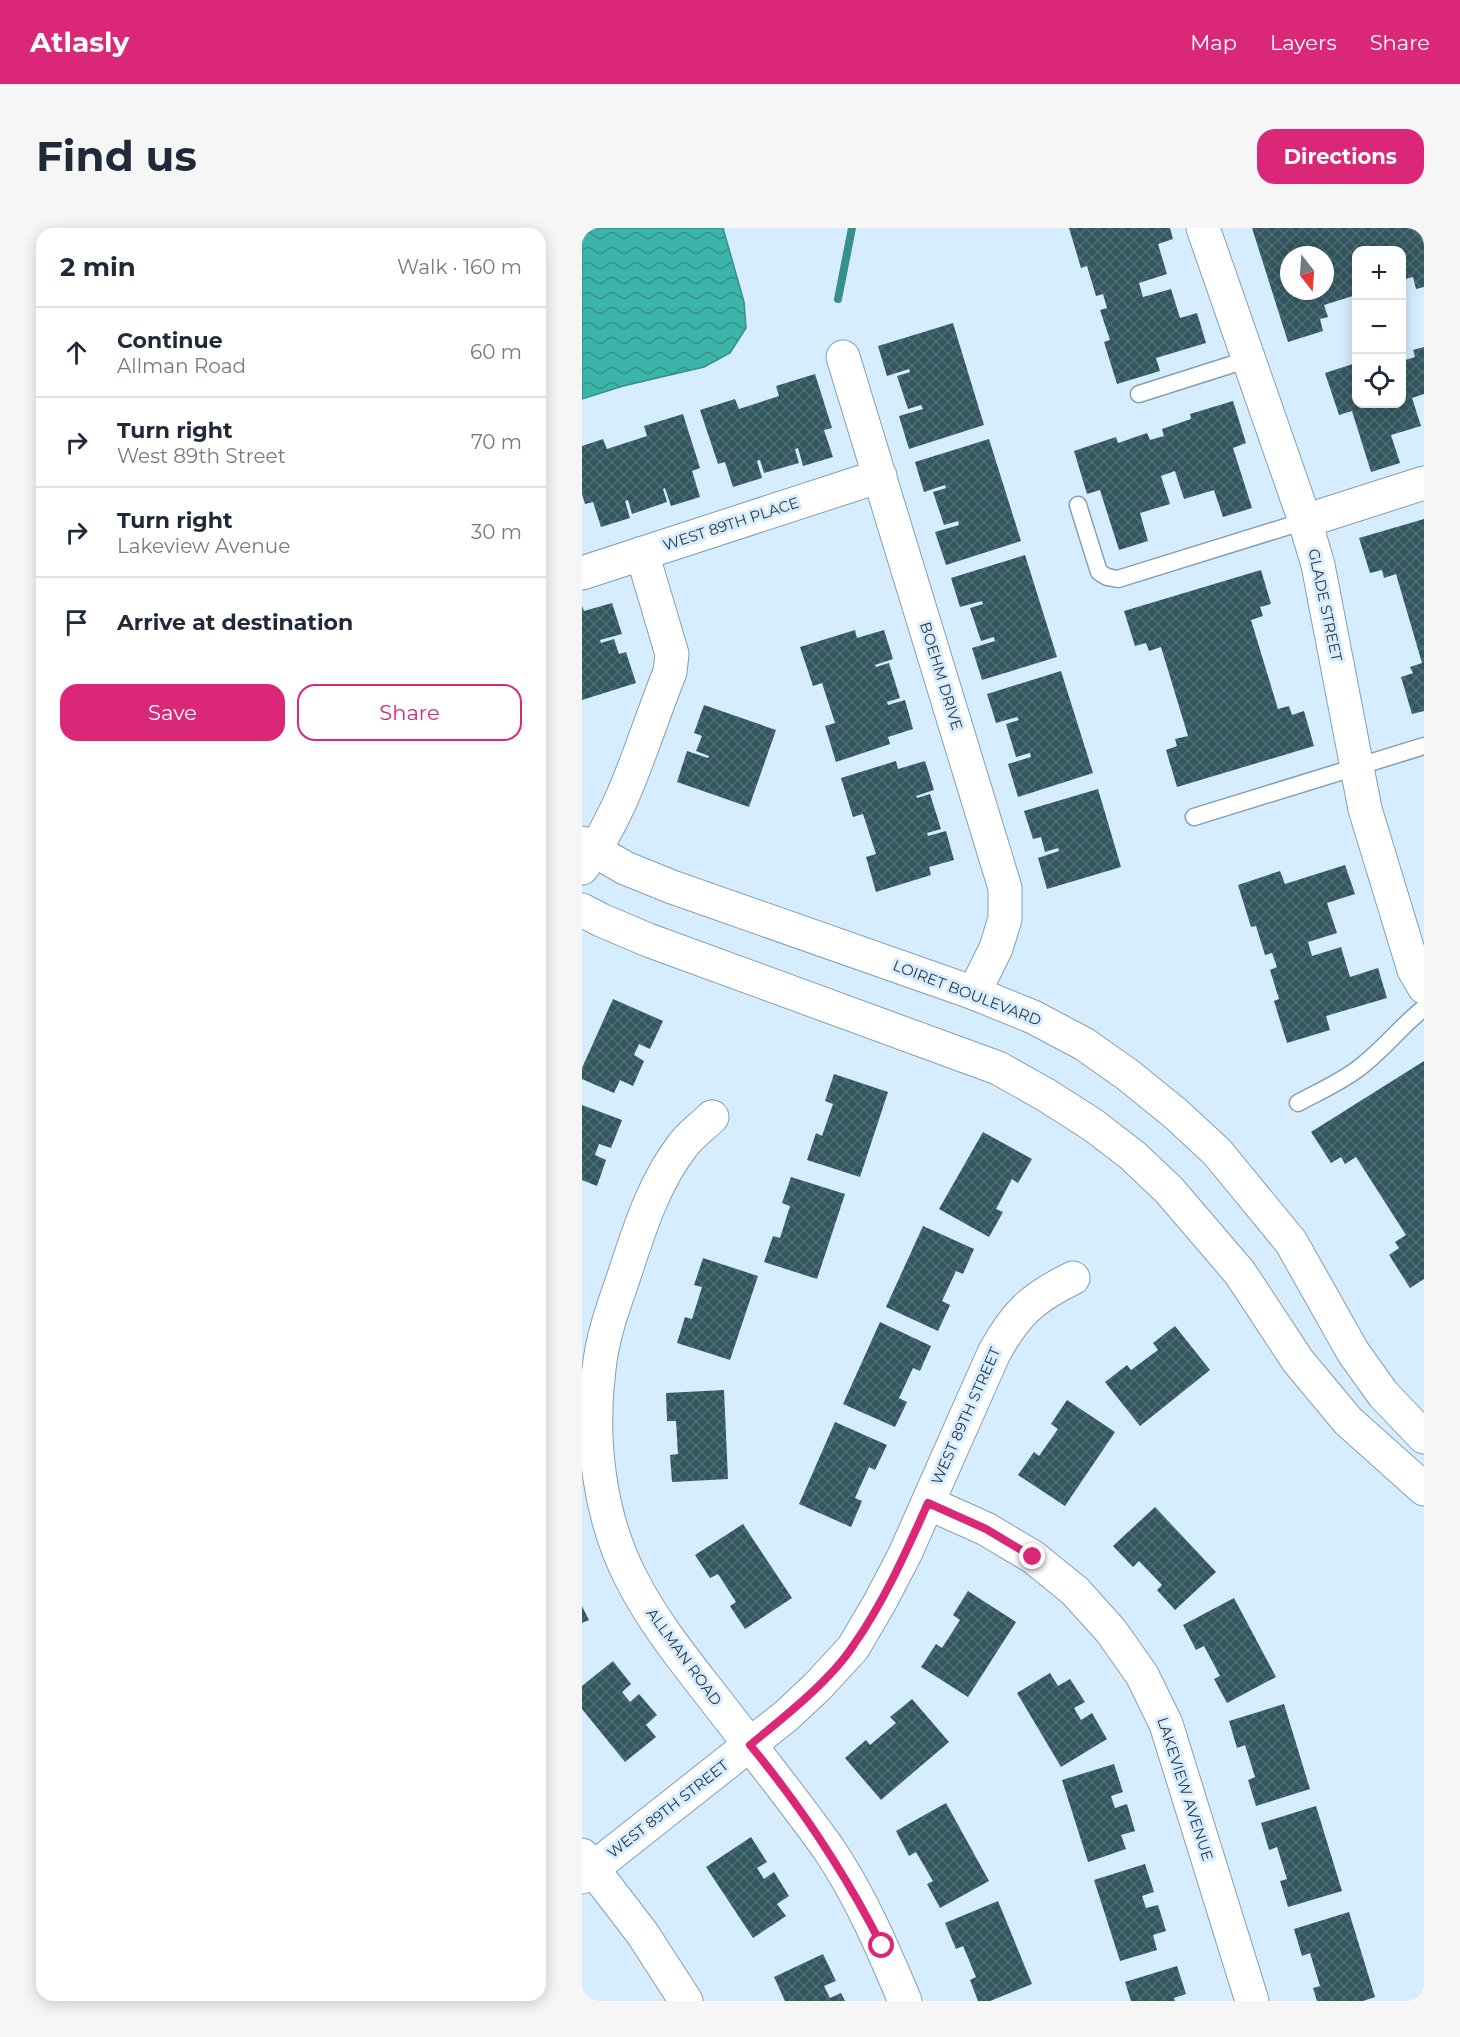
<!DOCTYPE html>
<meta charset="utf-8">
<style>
:root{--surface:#fff;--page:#f6f6f7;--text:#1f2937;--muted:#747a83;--line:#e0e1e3;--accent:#db2777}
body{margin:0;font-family:Montserrat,sans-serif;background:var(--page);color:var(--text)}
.controls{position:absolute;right:18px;top:18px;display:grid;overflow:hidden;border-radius:12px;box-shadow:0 3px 15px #0003}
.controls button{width:54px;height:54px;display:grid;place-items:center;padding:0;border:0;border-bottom:2px solid var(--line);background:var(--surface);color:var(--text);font:30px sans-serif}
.compass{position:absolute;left:698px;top:18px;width:54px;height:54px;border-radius:50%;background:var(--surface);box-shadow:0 3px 15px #0003;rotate:163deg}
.stop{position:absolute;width:18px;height:18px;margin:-14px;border:4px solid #db2777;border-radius:50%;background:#fff}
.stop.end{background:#db2777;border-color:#fff;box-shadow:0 2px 6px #0008}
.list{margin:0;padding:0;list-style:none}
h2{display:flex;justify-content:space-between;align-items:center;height:78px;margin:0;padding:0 24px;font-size:26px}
h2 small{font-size:20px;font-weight:400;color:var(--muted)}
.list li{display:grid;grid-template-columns:39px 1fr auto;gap:18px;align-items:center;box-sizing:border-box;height:90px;padding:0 24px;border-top:2px solid var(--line)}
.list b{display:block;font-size:22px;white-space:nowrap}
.list p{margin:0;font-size:20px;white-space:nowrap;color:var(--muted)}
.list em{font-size:20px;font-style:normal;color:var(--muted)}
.actions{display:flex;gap:12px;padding:18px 24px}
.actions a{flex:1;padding:14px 0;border:2px solid var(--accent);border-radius:18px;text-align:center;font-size:21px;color:var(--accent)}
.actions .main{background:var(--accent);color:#fff}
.icon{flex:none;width:33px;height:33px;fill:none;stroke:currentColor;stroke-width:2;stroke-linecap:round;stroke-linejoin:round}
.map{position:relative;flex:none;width:842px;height:1773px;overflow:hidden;border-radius:18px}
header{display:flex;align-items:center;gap:36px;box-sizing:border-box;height:84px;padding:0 30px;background:var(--accent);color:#fff}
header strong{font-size:28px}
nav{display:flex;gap:33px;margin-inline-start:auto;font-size:21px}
.intro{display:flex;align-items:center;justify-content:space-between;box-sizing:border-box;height:144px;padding:0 36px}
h1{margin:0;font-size:42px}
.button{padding:15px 27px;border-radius:18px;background:var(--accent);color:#fff;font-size:21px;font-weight:700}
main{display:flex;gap:36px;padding:0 36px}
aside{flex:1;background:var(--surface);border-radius:18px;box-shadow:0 3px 15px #0003}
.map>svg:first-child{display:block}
.water{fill:url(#water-waves);stroke:#378f8a;stroke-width:1.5}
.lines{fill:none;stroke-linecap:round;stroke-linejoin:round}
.stream{stroke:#378f8a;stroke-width:8}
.building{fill:url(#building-cross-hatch);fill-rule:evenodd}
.lane-casing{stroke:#859fb4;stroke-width:19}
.street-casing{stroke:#859fb4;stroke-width:35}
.secondary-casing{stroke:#859fb4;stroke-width:35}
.lane{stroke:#fff;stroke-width:16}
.street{stroke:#fff;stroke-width:33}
.secondary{stroke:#fff;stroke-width:33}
.route{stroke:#db2777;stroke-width:8}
.labels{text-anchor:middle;stroke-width:6;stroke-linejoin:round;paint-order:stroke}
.street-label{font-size:15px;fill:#2d3841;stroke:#d6ecff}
</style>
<header>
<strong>Atlasly</strong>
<nav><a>Map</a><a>Layers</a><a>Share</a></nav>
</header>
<div class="intro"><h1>Find us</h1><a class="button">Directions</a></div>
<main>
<aside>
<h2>2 min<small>Walk · 160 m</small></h2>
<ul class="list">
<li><svg class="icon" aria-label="ahead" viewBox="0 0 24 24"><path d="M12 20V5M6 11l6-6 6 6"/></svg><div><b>Continue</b><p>Allman Road</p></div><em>60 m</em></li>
<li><svg class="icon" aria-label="right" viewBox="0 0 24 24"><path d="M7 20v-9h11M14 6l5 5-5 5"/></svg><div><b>Turn right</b><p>West 89th Street</p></div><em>70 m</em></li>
<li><svg class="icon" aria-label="right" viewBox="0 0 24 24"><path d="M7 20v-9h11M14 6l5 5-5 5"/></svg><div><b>Turn right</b><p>Lakeview Avenue</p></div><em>30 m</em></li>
<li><svg class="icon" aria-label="arrive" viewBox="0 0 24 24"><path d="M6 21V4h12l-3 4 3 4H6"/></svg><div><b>Arrive at destination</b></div></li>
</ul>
<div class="actions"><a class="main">Save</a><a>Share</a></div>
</aside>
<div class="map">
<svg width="842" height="1773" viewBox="0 0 842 1773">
<defs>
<pattern id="water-waves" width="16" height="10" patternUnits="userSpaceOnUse" patternTransform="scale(1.5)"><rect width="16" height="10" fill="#3bb4aa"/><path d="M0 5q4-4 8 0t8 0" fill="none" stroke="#32938c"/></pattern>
<pattern id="building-cross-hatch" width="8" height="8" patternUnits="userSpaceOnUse" patternTransform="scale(1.5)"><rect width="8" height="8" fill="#33575f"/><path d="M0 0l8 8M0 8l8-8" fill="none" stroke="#4f6d74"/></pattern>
</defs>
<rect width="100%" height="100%" fill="#d6ecff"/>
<path class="water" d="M0,0h141l21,74 2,26 -16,25 -26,14 -81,19 -41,13z"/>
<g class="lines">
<path class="stream" d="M256,71l14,-71"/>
</g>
<path class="building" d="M487,0h101l3,11 -15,5 9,30 -28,9 4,14 28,-8 9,29 17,-5 9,30 -50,15 4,13 -43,13 -13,-42 6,-2 -10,-30 7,-2 -4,-14 -7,2 -9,-30 -6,2z
M670,0h172v59l-8,2 -3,-12 -11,3v-30h-46v45l-32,10 4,12 -8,2 3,12 -35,11zM707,27h36v36h-36z
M371,95l31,102 -75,24 -10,-33 24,-7 -2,-4 -13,4 -11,-33 13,-4 -1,-3 -22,7 -9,-30z
M842,119v47l-12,4 9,28 -30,9 9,28 -29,9 -19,-61 -13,4 -14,-42 31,-10v41h46v-43l13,-4 -2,-7z
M233,146l17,54 -8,2 9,27 -30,9 -5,-18 -3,1 4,14 -35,10 -4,-13 -3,1 5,17 -29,9 -8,-25 -7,2 -18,-54 35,-11 4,10 40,-13 -3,-10z
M651,173l13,42 -13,5 19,60 -29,9 -9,-27 -30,9 -9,-28 -14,5 9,28 -30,9 8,28 -29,9 -19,-60 -13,4 -13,-43 42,-14 2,6 29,-10 3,7 14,-4 -2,-7 29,-10 -1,-5z
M101,186l17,54 -8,3 8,26 -29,9 -6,-18 -2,1 4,13 -35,12 -4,-14 -3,1 5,17 -29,9 -8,-25 -8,2 -3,-10v-48l21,-7 4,10 40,-13 -3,-10z
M407,211l32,102 -75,24 -11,-33 24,-7 -1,-4 -14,4 -11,-33 13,-4 -1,-3 -21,7 -9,-30z
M842,291v192l-12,3 -11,-37 12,-4 -3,-6 12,-4 -26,-89 -12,4 -2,-8 -12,3 -11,-35z
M443,327l32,102 -75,23 -10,-32 23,-7 -1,-4 -13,4 -11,-33 13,-4 -1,-3 -22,6 -9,-29z
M679,342l10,34 -11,3 3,9 -12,4 27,89 11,-3 3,9 12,-4 10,35 -137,41 -11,-37 11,-4 -2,-7 13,-3 -27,-89 -12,4 -3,-8 -11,3 -11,-35z
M30,375l10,31 -22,6 1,3 13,-4 5,15 7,-2 10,31 -54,17v-94l2,5z
M273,402l2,8 27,-8 9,29 -18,6 1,2 13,-4 11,35 -13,4 1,3 17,-5 8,29 -25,8 2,7 -54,18 -11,-36 10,-3 -13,-40 -9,3 -13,-39z
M479,443l32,102 -75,24 -10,-33 23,-7 -1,-4 -14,4 -10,-33 13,-4 -2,-3 -21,6 -9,-29z
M122,477l72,25 -27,77 -72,-25 10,-31 21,7 1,-2 -13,-5 6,-15 -8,-3z
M314,533l2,8 27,-8 9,29 -18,6 1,2 13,-4 11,35 -14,4 1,3 18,-5 8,29 -25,7 2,8 -55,17 -10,-35 10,-3 -13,-40 -10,3 -12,-39z
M516,561l23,78 -74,22 -9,-31 21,-7 -1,-3 -13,4 -4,-15 -8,2 -9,-28z
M763,637l10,29 -28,9 10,30 -29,9 4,14 29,-9 9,30 28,-9 9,30 -61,18 4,14 -43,13 -13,-42 5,-2 -9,-29 7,-3 -5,-14 -7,2 -9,-29 -5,1 -13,-42 42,-14 5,13z
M31,771l50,22 -13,28 -11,-5 -5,11 10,6 -11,25 -13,-6 -6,13 -32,-14v-11z
M842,833v218l-14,9 -21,-33 10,-7 -4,-6 11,-7 -50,-78 -11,7 -4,-7 -10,6 -20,-31z
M252,846l54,18 -28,85 -53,-17 9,-27 6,3 11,-32 -8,-3z
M0,877l40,15 -11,28 -12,-4 -4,11 11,5 -9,26 -15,-6z
M401,904l49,27 -14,24 -6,-4 -16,30 7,3 -14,25 -50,-28z
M209,949l54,17 -28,85 -53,-17 9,-26 7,2 10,-32 -8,-3z
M341,998l51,23 -11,25 -7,-3 -14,30 8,4 -12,26 -52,-24z
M121,1030l55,18 -28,84 -53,-17 8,-26 7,2 10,-32 -8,-2z
M298,1094l51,24 -11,25 -7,-3 -14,30 8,4 -12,25 -52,-23z
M593,1098l35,44 -70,56 -35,-44 22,-17 4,5 27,-20 -5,-7z
M142,1162l4,89 -56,3 -2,-27 8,-1 -2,-33h-9l-1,-28z
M485,1172l48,32 -50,74 -47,-31 16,-23 5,4 19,-27 -7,-5z
M253,1194l52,23 -12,25 -6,-3 -14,31 7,3 -11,26 -52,-23z
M573,1279l61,65 -41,38 -18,-20 5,-5 -23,-24 -6,6 -20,-21z
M161,1296l49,74 -47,31 -15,-23 6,-4 -18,-28 -8,4 -15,-23z
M386,1363l48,31 -48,75 -47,-30 15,-23 6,4 18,-28 -7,-5z
M652,1370l42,79 -49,26 -13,-24 6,-3 -16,-30 -8,4 -13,-25z
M0,1378l7,14 -7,3z
M31,1433l18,23 -9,8 8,10 9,-8 18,21 -11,10 10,12 -31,25 -43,-53v-23z
M468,1445l8,13 12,-7 15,23 -11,6 7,12 11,-7 15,26 -46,28 -44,-74z
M330,1471l37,43 -68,58 -36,-42 21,-18 4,5 26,-22 -6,-6z
M702,1476l26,85 -54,17 -8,-26 7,-3 -10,-32 -8,3 -8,-27z
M532,1536l9,28 -12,4 4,12 12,-4 8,27 -14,4 5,14 -38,13 -26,-82z
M364,1575l43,78 -49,27 -13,-24 6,-3 -17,-29 -7,4 -13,-25z
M734,1578l26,85 -54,16 -8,-26 7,-2 -10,-32 -8,3 -8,-27z
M169,1609l16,25 -10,6 7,11 10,-7 15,24 -12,8 9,12 -33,22 -47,-71z
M563,1636l9,28 -12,4 4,12 12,-3 8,26 -13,4 4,15 -37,11 -26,-81z
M416,1673l34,83 -42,17h-12l-8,-21 6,-3 -13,-31 -7,3 -11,-26z
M767,1684l26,85 -12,4h-46l-4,-13 7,-2 -10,-33 -8,3 -8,-27z
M241,1726l13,27 -12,5 6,12 11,-5 4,8h-60l-11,-24z
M595,1738l9,28 -12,4 1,3h-44l-6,-19z"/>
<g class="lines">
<g class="lane-casing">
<path id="lane" d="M557,166l110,-35
M496,277l21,67 8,5 11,2 187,-58
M612,589l230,-71
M716,875c20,-11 43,-21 61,-35 24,-18 42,-42 65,-60"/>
</g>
<g class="street-casing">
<path id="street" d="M621,0l102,293 13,44 47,244 49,161 10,17
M261,129l162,531v31l-9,29 -22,45
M723,293l119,-38
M0,345l298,-97
M0,640c44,-59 61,-130 88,-196l2,-18 -30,-101
M130,889c-9,9 -21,17 -29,28 -31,40 -45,89 -61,137 -10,28 -20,57 -23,87 -9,70 0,148 33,211 21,41 49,76 77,112 40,52 81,103 119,156 32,47 55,101 77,153
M346,1275l58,26 47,28 42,34 36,40 31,44 24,49 86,277
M0,1627l60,78 44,68
M0,1649l204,-161 31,-29 36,-39 27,-46 25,-48 89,-201c22,-40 38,-55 79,-75"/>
</g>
<g class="secondary-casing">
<path id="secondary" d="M0,615l43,25 47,19 302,106 59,24 51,27 44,31 48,39 41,38 74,90 62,110 30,42 41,43
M0,682l19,10 47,20 350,128 48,27 47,30 39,30 37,35 71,83 58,88 50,60 76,68"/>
</g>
<use href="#lane" class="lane"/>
<use href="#street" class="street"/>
<use href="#secondary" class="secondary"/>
</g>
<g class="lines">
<path class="route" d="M300,1718c-38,-75 -79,-137 -132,-201 34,-28 79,-63 103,-99 31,-44 53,-94 75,-143l58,26 47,28"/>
</g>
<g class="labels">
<g class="street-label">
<text transform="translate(149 296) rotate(-18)" y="5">WEST 89TH PLACE</text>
<text transform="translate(743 377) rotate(78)" y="5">GLADE STREET</text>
<text transform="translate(359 448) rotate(73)" y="5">BOEHM DRIVE</text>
<text transform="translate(385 765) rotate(21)" y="5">LOIRET BOULEVARD</text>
<text transform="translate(384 1188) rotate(-66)" y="5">WEST 89TH STREET</text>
<text transform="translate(102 1429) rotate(54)" y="5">ALLMAN ROAD</text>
<text transform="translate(603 1561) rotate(72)" y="5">LAKEVIEW AVENUE</text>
<text transform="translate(86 1581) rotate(-38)" y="5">WEST 89TH STREET</text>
</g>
</g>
</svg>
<div class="controls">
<button>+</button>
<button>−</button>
<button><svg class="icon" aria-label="locate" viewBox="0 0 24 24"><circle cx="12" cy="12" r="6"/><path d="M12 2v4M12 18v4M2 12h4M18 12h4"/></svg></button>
</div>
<svg class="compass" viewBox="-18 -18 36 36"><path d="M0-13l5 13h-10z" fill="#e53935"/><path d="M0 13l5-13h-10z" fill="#747a83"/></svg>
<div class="stop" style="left:300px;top:1718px"></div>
<div class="stop end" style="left:451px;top:1329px"></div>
</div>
</main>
